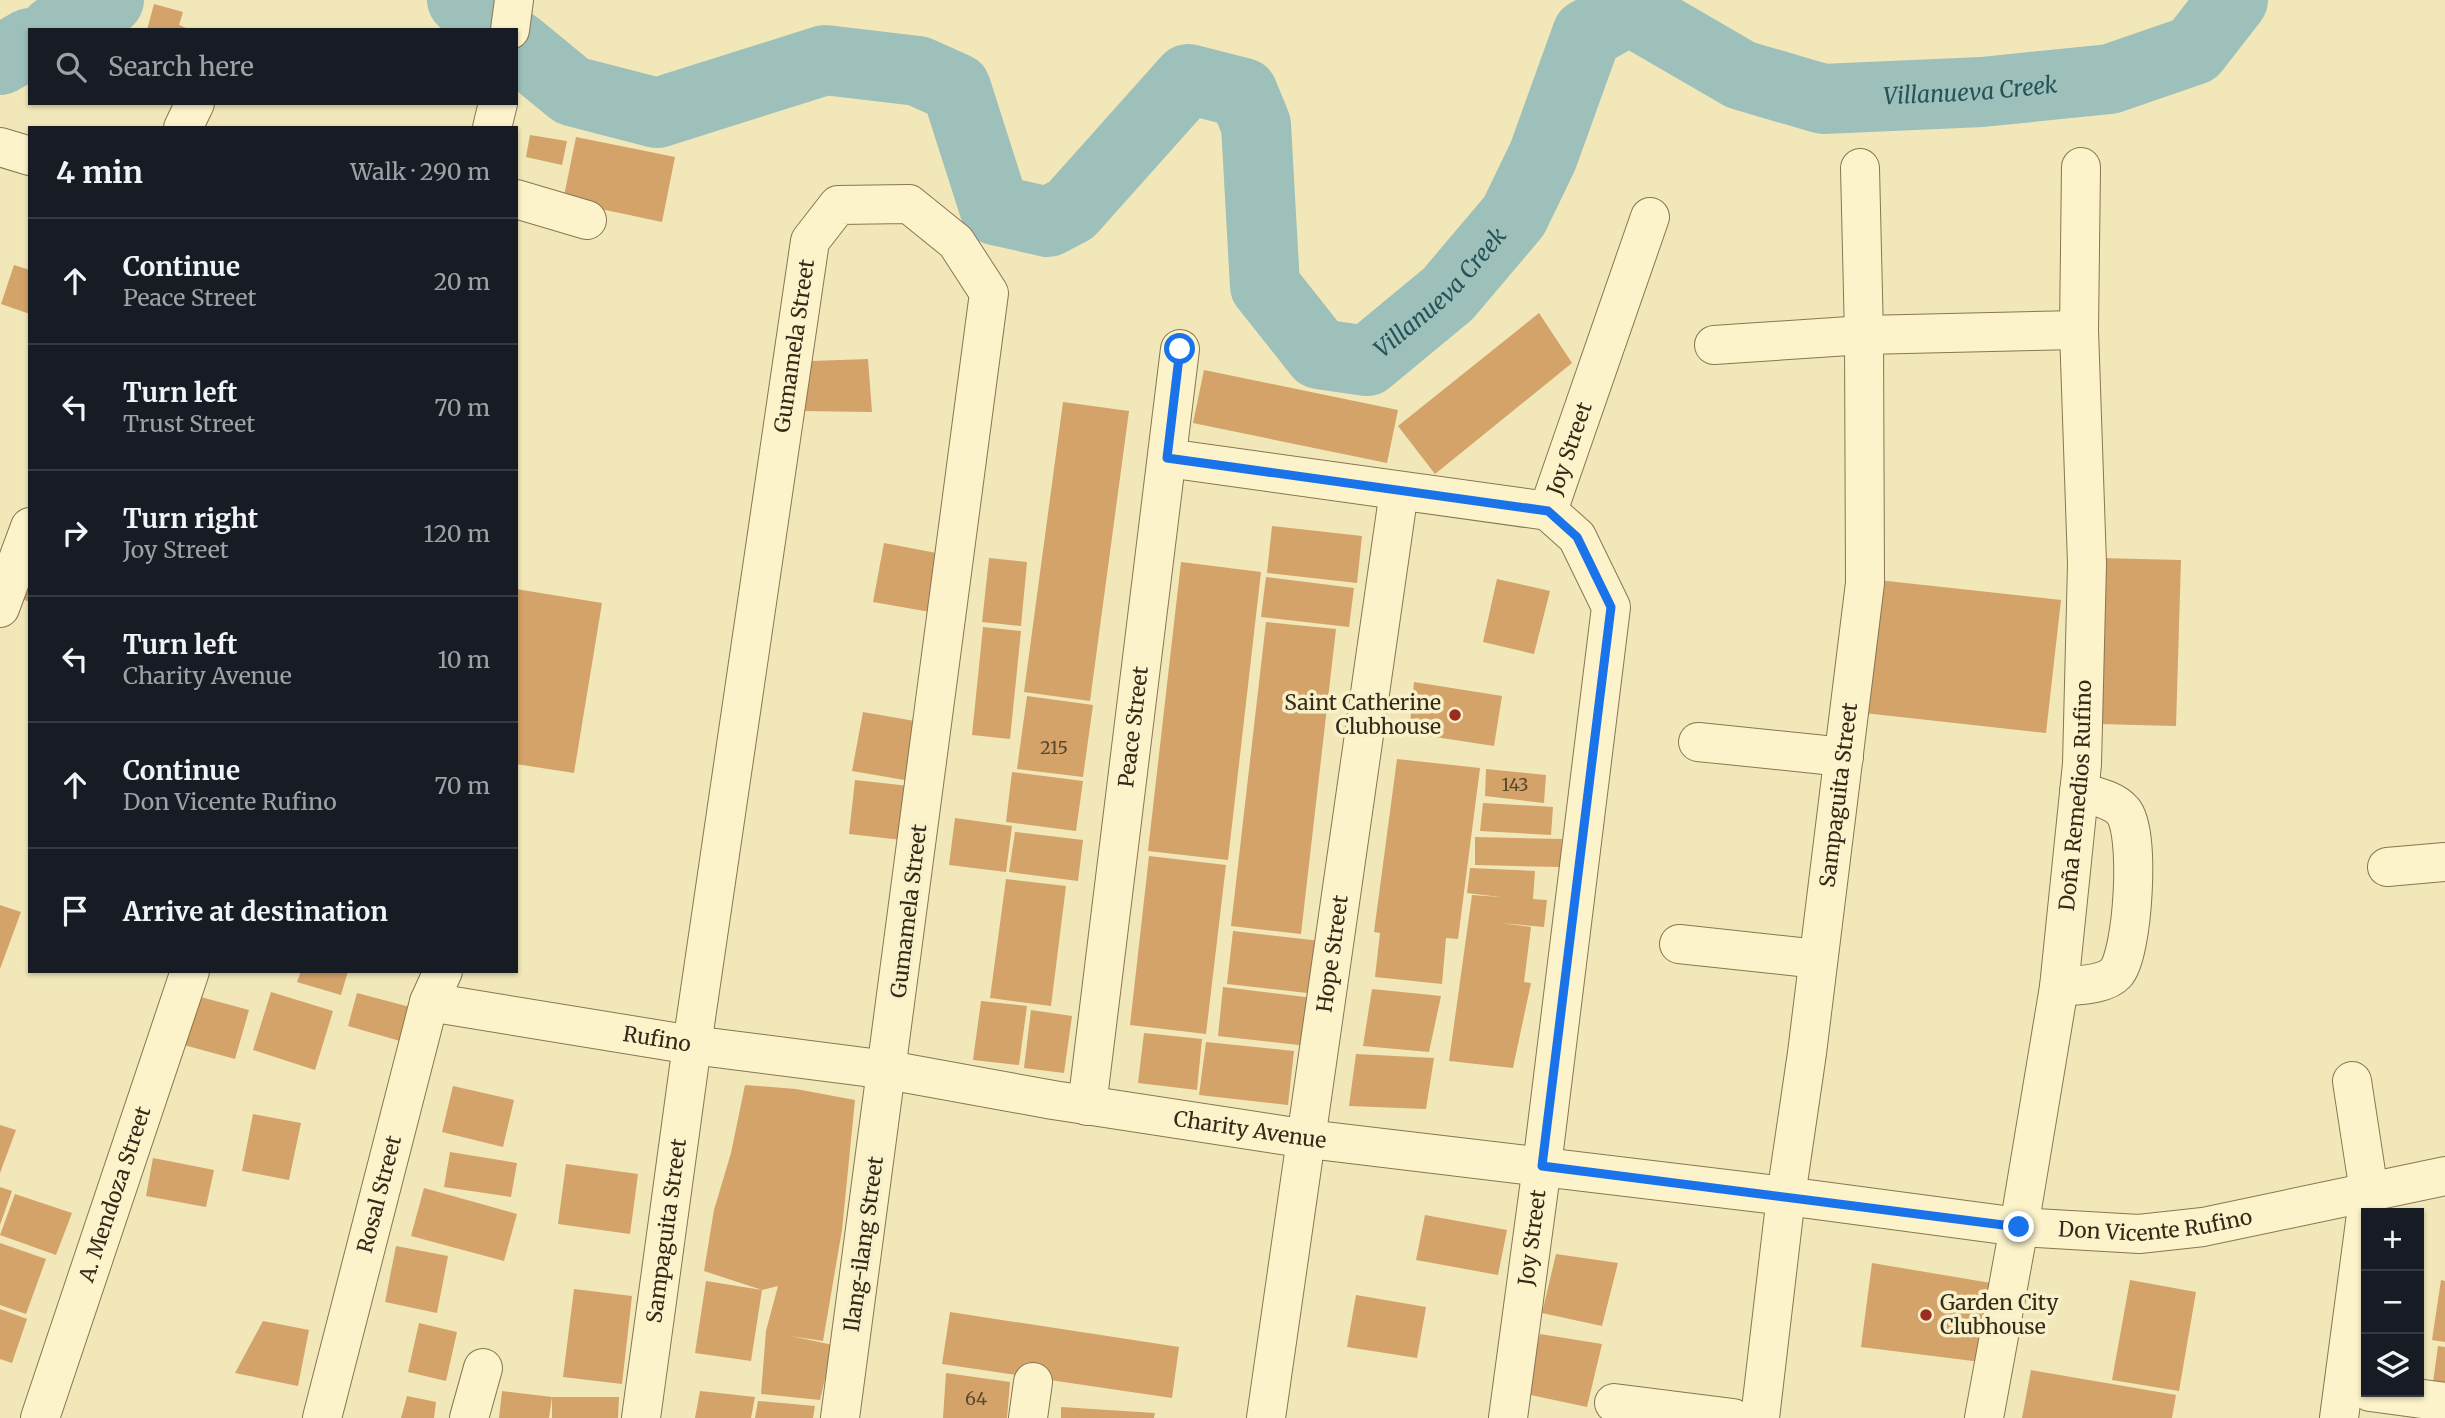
<!DOCTYPE html>
<meta charset="utf-8">
<style>
:root{--surface:#171b24;--page:#20242c;--text:#f1f3f6;--muted:#9ea1a6;--line:#363941}
body{margin:0;font-family:Merriweather,serif;background:var(--page);color:var(--text)}
.controls{position:absolute;right:21px;bottom:21px;display:grid;overflow:hidden;border-radius:0px;box-shadow:0 2px 5px #0004}
.controls button{width:63px;height:63px;display:grid;place-items:center;padding:0;border:0;border-bottom:2px solid var(--line);background:var(--surface);color:var(--text);font:35px sans-serif}
.stop{position:absolute;width:21px;height:21px;margin:-16px;border:5px solid #1a73e8;border-radius:50%;background:#fff}
.stop.end{background:#1a73e8;border-color:#fff;box-shadow:0 2px 7px #0008}
.list{margin:0;padding:0;list-style:none}
h2{display:flex;justify-content:space-between;align-items:center;height:91px;margin:0;padding:0 28px;font-size:30px}
h2 small{font-size:23px;font-weight:400;color:var(--muted)}
.list li{display:grid;grid-template-columns:46px 1fr auto;gap:21px;align-items:center;box-sizing:border-box;height:126px;padding:0 28px;border-top:2px solid var(--line)}
.list b{display:block;font-size:26px;white-space:nowrap}
.list p{margin:0;font-size:23px;white-space:nowrap;color:var(--muted)}
.list em{font-size:23px;font-style:normal;color:var(--muted)}
.icon{flex:none;width:38px;height:38px;fill:none;stroke:currentColor;stroke-width:2;stroke-linecap:round;stroke-linejoin:round}
.map{position:relative;flex:none;width:2445px;height:1418px;overflow:hidden}
.search{position:absolute;background:var(--surface);box-shadow:0 2px 5px #0004;left:28px;top:28px;width:490px;height:77px;display:flex;align-items:center;gap:18px;box-sizing:border-box;padding:0 24px;border-radius:0px;color:var(--muted);font-size:26px}
.panel{position:absolute;background:var(--surface);box-shadow:0 2px 5px #0004;left:28px;top:126px;width:490px;height:847px;border-radius:0px}
.map>svg:first-child{display:block}
.lines{fill:none;stroke-linecap:round;stroke-linejoin:round}
.river{stroke:#9dc0bb;stroke-width:70}
.building{fill:#d3a36a}
.minor-casing{stroke:#887652;stroke-width:40}
.minor{stroke:#fcf3cb;stroke-width:38}
.route{stroke:#1a73e8;stroke-width:9}
.poi-dot{fill:#9c2c1d;stroke:#f8f0c8;stroke-width:2.5}
.labels{text-anchor:middle;stroke-width:7;stroke-linejoin:round;paint-order:stroke}
.number-label{font-size:18px;fill:#5c482d}
.street-label{font-size:21px;fill:#352a19;stroke:#f8f0c8}
.poi-label{font-size:21px;fill:#352a19;stroke:#f8f0c8;text-anchor:end}
.water-label{font-size:23px;font-style:italic;fill:#265357;stroke:#f8f0c8}
</style>
<div class="map">
<svg width="2445" height="1418" viewBox="0 0 2445 1418">
<rect width="100%" height="100%" fill="#f1e7b8"/>
<g class="lines">
<g class="river">
<path d="M462,0l36,30"/>
<path d="M55,30l54,-30"/>
<path id="s1" d="M516,45l56,46 85,22 168,-53 93,11 38,17 39,122 53,12 23,-12 117,-131 55,14 13,32 9,161 54,68 48,7 81,-67 66,-78 29,-60 44,-122 42,-24 112,65 82,24 159,-7 128,-13 84,-29 39,-50"/>
<path d="M0,60l30,-17"/>
</g>
</g>
<path class="building" d="M154,4l29,8 -4,13 12,5h-44z
M530,135l37,6 -5,24 -36,-8z
M576,137l99,20 -13,65 -99,-21z
M14,265l16,5v44l-29,-10z
M1539,313l33,50 -137,111 -37,-48z
M868,359l4,53 -70,-1 10,-50z
M1204,370l194,40 -11,53 -194,-40z
M1063,402l66,9 -39,290 -66,-9z
M1272,526l90,10 -5,47 -90,-10z
M884,543l63,12 -11,58 -63,-11z
M989,558l38,4 -6,64 -39,-4z
M2101,558l80,2 -5,166 -79,-2z
M1181,562l80,10 -33,288 -80,-9z
M30,564v38l-14,-5z
M1266,577l88,11 -5,39 -88,-10z
M1497,579l53,12 -16,63 -51,-12z
M1878,580l183,20 -15,133 -182,-20z
M516,589l86,14 -28,170 -58,-9z
M1266,622l70,7 -35,305 -70,-8z
M983,627l38,4 -11,108 -38,-4z
M1414,682l88,14 -8,50 -85,-13z
M1027,696l66,9 -10,72 -66,-8z
M863,712l63,11 -10,59 -64,-11z
M1397,759l83,9 -22,171 -12,-1 -4,46 -67,-7 5,-44 -6,-1z
M1486,769l60,6 -2,28 -59,-7z
M1012,772l71,9 -7,50 -70,-9z
M855,780l54,6 -7,54 -53,-6z
M1483,803l70,4 -2,28 -71,-4z
M955,818l57,8 -6,46 -57,-7z
M1015,832l68,8 -5,41 -69,-9z
M1475,837l87,2 -2,28 -85,-2z
M1149,856l77,9 -20,169 -76,-9z
M1470,868l65,3 -2,28 14,1 -3,27 -44,-4 31,4 -7,55 7,1 -18,85 -64,-7 23,-166 28,2 -33,-4z
M1006,879l60,7 -15,120 -61,-8z
M0,905l21,7 -21,57z
M1233,931l88,10 -5,53 -89,-10z
M301,971h47l-7,24 -44,-13z
M1223,987l90,11 -6,48 -89,-10z
M1372,989l69,7 -12,56 -66,-6z
M271,992l62,19 -18,59 -62,-20z
M357,993l53,14 -10,34 -52,-15z
M197,996l52,14 -14,49 -51,-14z
M981,1001l46,5 -8,59 -46,-5z
M1031,1010l41,6 -8,57 -40,-5z
M1144,1033l58,6 -5,51 -59,-7z
M1206,1042l88,9 -6,54 -89,-10z
M1356,1054l78,4 -8,51 -77,-3z
M745,1085l51,4 59,11 -13,130 -19,111 -32,-5 42,9 -13,55 -59,-6 5,-63 12,-45 -16,4 -58,-19 10,-61 17,-57z
M453,1086l61,14 -11,47 -61,-15z
M253,1114l48,9 -12,57 -47,-9z
M0,1125l16,5 -16,43z
M450,1152l67,11 -6,34 -67,-10z
M153,1158l61,12 -8,37 -60,-11z
M566,1164l72,10 -8,60 -72,-10z
M0,1187l12,4 -12,34z
M424,1188l93,26 -13,47 -93,-25z
M15,1194l57,19 -16,42 -56,-20z
M1425,1215l82,15 -9,45 -82,-15z
M0,1243l46,16 -20,55 -26,-9z
M396,1246l52,10 -11,57 -52,-11z
M1556,1254l62,9 -16,63 -60,-13z
M1872,1263l119,20 -10,79 -120,-15z
M2130,1280l66,12 -17,99 -67,-11z
M2441,1280l4,1v61l-13,-2z
M706,1281l56,9 -11,71 -56,-8z
M574,1289l58,7 -10,88 -59,-7z
M1356,1295l70,12 -9,51 -70,-11z
M0,1309l27,10 -15,44 -12,-4z
M950,1312l229,35 -7,51 -230,-34z
M263,1321l46,9 -11,56 -63,-13z
M419,1323l38,9 -11,49 -38,-9z
M1540,1334l62,10 -15,63 -61,-13z
M2438,1346l7,1v53l-14,-2z
M2031,1370l145,25 -4,23h-150z
M946,1373l64,9 -3,36h-64z
M502,1391l50,6 -3,21h-50z
M700,1391l55,6 -4,21h-56z
M407,1396l29,6 -2,16h-33z
M552,1397h67l-1,21h-66z
M758,1401l57,5 -2,12h-58z
M1061,1407l94,6 -1,5h-93z"/>
<g class="lines">
<g class="minor-casing">
<g id="minor">
<path d="M510,30l4,-30"/>
<path d="M183,128l12,-25"/>
<path d="M492,128l6,-25"/>
<path d="M0,147l30,9"/>
<path d="M516,199l71,21"/>
<path d="M1714,345l150,-10 215,-5"/>
<path d="M1167,458l381,53"/>
<path id="s2" d="M1548,511l102,-294"/>
<path d="M0,608l30,-81"/>
<path d="M1698,742l146,15"/>
<path d="M2387,867l58,-5"/>
<path d="M1679,944l139,15"/>
<path d="M2059,987c16,-2 45,-1 57,-14 17,-18 25,-142 7,-162 -10,-12 -30,-15 -44,-19"/>
<path id="s3" d="M429,1002l263,43 196,25 165,30 255,39 478,57 233,31 120,7 64,-7 242,-51"/>
<path id="s4" d="M1087,1106l93,-757"/>
<path d="M2370,1392l75,10"/>
<path d="M1614,1403l119,15"/>
<path id="s5" d="M40,1418l150,-447"/>
<path id="s6" d="M322,1418l107,-416 14,-31"/>
<path d="M469,1418l14,-50"/>
<path id="s7" d="M641,1418l51,-373 118,-804 28,-36 71,-1 47,38 33,51 -149,1125"/>
<path d="M1028,1418l5,-36"/>
<path id="s8" d="M1266,1418l133,-927"/>
<path id="s9" d="M1508,1418l34,-252 69,-559 -34,-70 -29,-26"/>
<path id="s10" d="M1760,1418l26,-222 21,-143 58,-470 -1,-248 -4,-167"/>
<path id="s11" d="M1984,1418l35,-191 40,-240 23,-223 5,-200 -8,-234 2,-163"/>
<path d="M2339,1418l30,-226 -17,-111"/>
</g>
</g>
<use href="#minor" class="minor"/>
</g>
<g class="lines">
<path class="route" d="M1180,349l-13,109 381,53 29,26 34,70 -69,559 477,61"/>
</g>
<g class="poi-dot">
<circle cx="1455" cy="715" r="7"/>
<circle cx="1926" cy="1315" r="7"/>
</g>
<g class="labels">
<g class="number-label">
<text x="1054" y="754">215</text>
<text x="1515" y="791">143</text>
<text x="976" y="1405">64</text>
</g>
<g class="street-label">
<text dy="7" stroke="none"><textPath href="#s7" startOffset="1083">Gumamela Street</textPath></text>
<text dy="7" stroke="none"><textPath href="#s2" startOffset="66">Joy Street</textPath></text>
<text dy="7" stroke="none"><textPath href="#s4" startOffset="382">Peace Street</textPath></text>
<text dy="7" stroke="none"><textPath href="#s10" startOffset="628">Sampaguita Street</textPath></text>
<text dy="7" stroke="none"><textPath href="#s11" startOffset="630">Doña Remedios Rufino</textPath></text>
<text transform="translate(909 911) rotate(-83)" y="7">Gumamela Street</text>
<text dy="7" stroke="none"><textPath href="#s8" startOffset="469">Hope Street</textPath></text>
<text dy="7" stroke="none"><textPath href="#s3" startOffset="231">Rufino</textPath></text>
<text dy="7" stroke="none"><textPath href="#s3" startOffset="831">Charity Avenue</textPath></text>
<text dy="7" stroke="none"><textPath href="#s6" startOffset="231">Rosal Street</textPath></text>
<text dy="7" stroke="none"><textPath href="#s5" startOffset="236">A. Mendoza Street</textPath></text>
<text dy="7" stroke="none"><textPath href="#s3" startOffset="1743">Don Vicente Rufino</textPath></text>
<text dy="7" stroke="none"><textPath href="#s7" startOffset="189">Sampaguita Street</textPath></text>
<text dy="7" stroke="none"><textPath href="#s9" startOffset="182">Joy Street</textPath></text>
<text transform="translate(864 1244) rotate(-82)" y="7">Ilang-ilang Street</text>
</g>
<g class="poi-label">
<text x="1441" y="710">Saint Catherine<tspan x="1441" dy="24">Clubhouse</tspan></text>
<text x="1940" y="1310" text-anchor="start">Garden City<tspan x="1940" dy="24">Clubhouse</tspan></text>
</g>
<g class="water-label">
<text dy="8" stroke="none"><textPath href="#s1" startOffset="2058">Villanueva Creek</textPath></text>
<text dy="8" stroke="none"><textPath href="#s1" startOffset="1344">Villanueva Creek</textPath></text>
</g>
</g>
</svg>
<div class="controls">
<button>+</button>
<button>−</button>
<button><svg class="icon" aria-label="layers" viewBox="0 0 24 24"><path d="M12 4l9 5-9 5-9-5zM3 14l9 5 9-5"/></svg></button>
</div>
<div class="stop" style="left:1180px;top:349px"></div>
<div class="stop end" style="left:2019px;top:1227px"></div>
<div class="search"><svg class="icon" aria-label="search" viewBox="0 0 24 24"><circle cx="10" cy="10" r="6"/><path d="M15 15l6 6"/></svg>Search here</div>
<section class="panel">
<h2>4 min<small>Walk · 290 m</small></h2>
<ul class="list">
<li><svg class="icon" aria-label="ahead" viewBox="0 0 24 24"><path d="M12 20V5M6 11l6-6 6 6"/></svg><div><b>Continue</b><p>Peace Street</p></div><em>20 m</em></li>
<li><svg class="icon" aria-label="left" viewBox="0 0 24 24"><path d="M17 20v-9H6M10 6l-5 5 5 5"/></svg><div><b>Turn left</b><p>Trust Street</p></div><em>70 m</em></li>
<li><svg class="icon" aria-label="right" viewBox="0 0 24 24"><path d="M7 20v-9h11M14 6l5 5-5 5"/></svg><div><b>Turn right</b><p>Joy Street</p></div><em>120 m</em></li>
<li><svg class="icon" aria-label="left" viewBox="0 0 24 24"><path d="M17 20v-9H6M10 6l-5 5 5 5"/></svg><div><b>Turn left</b><p>Charity Avenue</p></div><em>10 m</em></li>
<li><svg class="icon" aria-label="ahead" viewBox="0 0 24 24"><path d="M12 20V5M6 11l6-6 6 6"/></svg><div><b>Continue</b><p>Don Vicente Rufino</p></div><em>70 m</em></li>
<li><svg class="icon" aria-label="arrive" viewBox="0 0 24 24"><path d="M6 21V4h12l-3 4 3 4H6"/></svg><div><b>Arrive at destination</b></div></li>
</ul>
</section>
</div>
